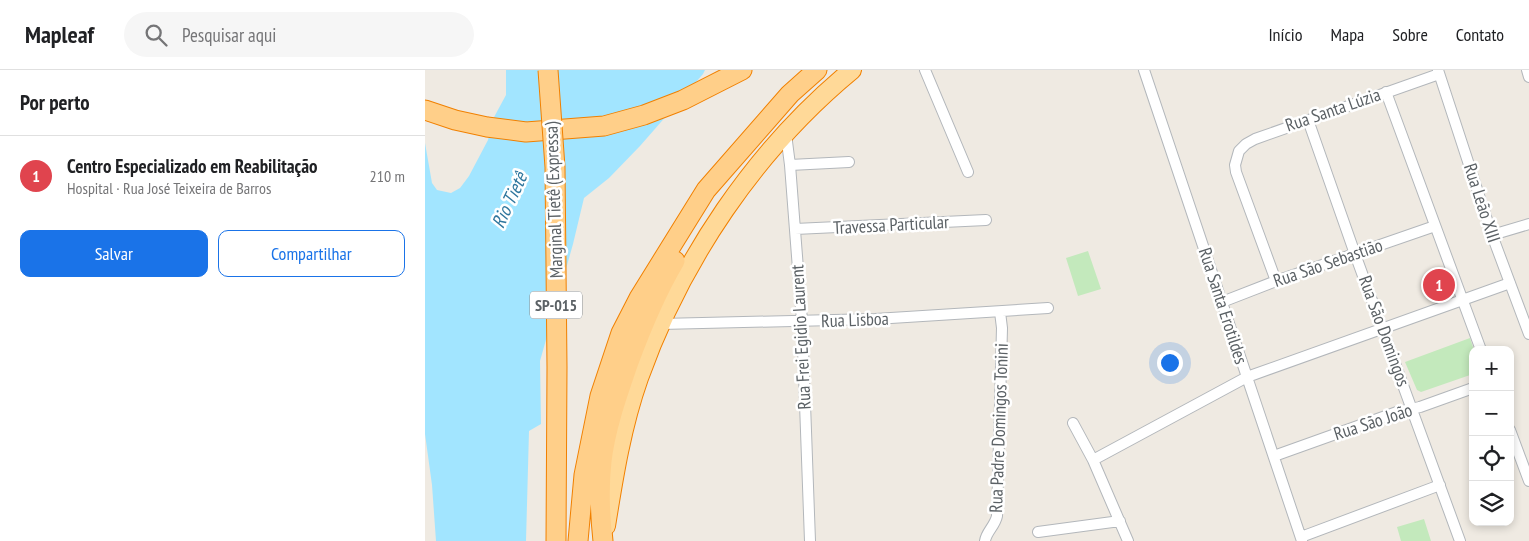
<!DOCTYPE html>
<html lang="pt">
<meta charset="utf-8">
<style>
:root{--surface:#fff;--page:#f6f6f6;--text:#202124;--muted:#757577;--line:#e0e0e0;--accent:#1a73e8}
body{margin:0;font-family:"PT Sans Narrow",sans-serif;background:var(--page);color:var(--text)}
.controls{position:absolute;right:15px;bottom:15px;display:grid;overflow:hidden;border-radius:10px;box-shadow:0 2px 8px #0003}
.controls button{width:45px;height:45px;display:grid;place-items:center;padding:0;border:0;border-bottom:1px solid var(--line);background:var(--surface);color:var(--text);font:25px sans-serif}
.you{position:absolute;left:744px;top:292px;width:18px;height:18px;margin:-12px;border:4px solid #fff;border-radius:50%;background:#1a73e8;box-shadow:0 0 0 8px #1a73e833}
.badge{display:grid;place-items:center;width:32px;height:32px;border-radius:50%;background:var(--accent);color:#fff;font-size:16px;font-weight:700}
.pin{position:absolute;translate:-50% -50%;border:2px solid #fff;box-shadow:0 1px 5px #0006}
.list{margin:0;padding:0;list-style:none}
h2{display:flex;justify-content:space-between;align-items:center;height:65px;margin:0;padding:0 20px;font-size:21px}
h2 small{font-size:16px;font-weight:400;color:var(--muted)}
.list li{display:grid;grid-template-columns:32px 1fr auto;gap:15px;align-items:center;box-sizing:border-box;height:80px;padding:0 20px;border-top:1px solid var(--line)}
.list b{display:block;font-size:19px;white-space:nowrap}
.list p{margin:0;font-size:16px;white-space:nowrap;color:var(--muted)}
.list em{font-size:16px;font-style:normal;color:var(--muted)}
.actions{display:flex;gap:10px;padding:15px 20px}
.actions a{flex:1;padding:11px 0;border:1px solid var(--accent);border-radius:10px;text-align:center;font-size:18px;color:var(--accent)}
.actions .main{background:var(--accent);color:#fff}
.icon{flex:none;width:28px;height:28px;fill:none;stroke:currentColor;stroke-width:2;stroke-linecap:round;stroke-linejoin:round}
.map{position:relative;flex:none;width:1104px;height:471px;overflow:hidden}
header{display:flex;align-items:center;gap:30px;box-sizing:border-box;height:70px;padding:0 25px;background:var(--surface);border-bottom:1px solid var(--line)}
header strong{font-size:24px}
nav{display:flex;gap:28px;margin-inline-start:auto;font-size:18px}
.search{width:350px;height:45px;background:var(--page);display:flex;align-items:center;gap:12px;box-sizing:border-box;padding:0 18px;border-radius:28px;color:var(--muted);font-size:19px}
main{display:flex}
aside{flex:1;background:var(--surface)}
.map>svg:first-child{display:block}
.green{fill:#c3e9bc}
.water{fill:#a2e5ff}
.lines{fill:none;stroke-linecap:round;stroke-linejoin:round}
.minor-casing{stroke:#b3b7bb;stroke-width:12}
.trunk-casing{stroke:#f18000;stroke-width:20}
.motorway-casing{stroke:#f18000;stroke-width:21}
.minor{stroke:#fff;stroke-width:10}
.trunk{stroke:#ffd998;stroke-width:18}
.motorway{stroke:#ffcf89;stroke-width:19}
.motorway-bridge-casing{stroke:#f18000;stroke-width:21;stroke-linecap:butt}
.motorway-bridge{stroke:#ffcf89;stroke-width:19}
.labels{text-anchor:middle;stroke-width:5;stroke-linejoin:round;paint-order:stroke}
.shield{fill:#fff;stroke:#8c9093;stroke-width:1}
.shield-label{font-size:16px;font-weight:bold;fill:#5b6165}
.street-label{font-size:18px;fill:#5b6165;stroke:#fff}
.water-label{font-size:19px;font-style:italic;fill:#30779e;stroke:#fff}
</style>
<header>
<strong>Mapleaf</strong>
<div class="search"><svg class="icon" aria-label="search" viewBox="0 0 24 24"><circle cx="10" cy="10" r="6"/><path d="M15 15l6 6"/></svg>Pesquisar aqui</div>
<nav><a>Início</a><a>Mapa</a><a>Sobre</a><a>Contato</a></nav>
</header>
<main>
<aside>
<h2>Por perto<small></small></h2>
<ul class="list">
<li><span class="badge" style="background:#e0444e">1</span><div><b>Centro Especializado em Reabilitação</b><p>Hospital · Rua José Teixeira de Barros</p></div><em>210 m</em></li>
</ul>
<div class="actions"><a class="main">Salvar</a><a>Compartilhar</a></div>
</aside>
<div class="map">
<svg width="1104" height="471" viewBox="0 0 1104 471">
<rect width="100%" height="100%" fill="#efeae2"/>
<path class="green" d="M663,181l13,38 -23,7 -12,-38z
M1045,268l4,12 -1,24 -52,18 -4,-2 -12,-28z
M999,449l7,22h-30l-4,-14z"/>
<path class="water" d="M81,0h199l-2,4 -63,72 -31,32 -25,20 -11,46 -33,117 1,63 -12,7 -3,110h-90l-4,-56 -7,-51v-291l7,40 5,7 14,3 9,-5 9,-12 19,-36 5,-21 13,-24z"/>
<g class="lines">
<g class="minor-casing">
<path id="minor" d="M500,0l43,102
M719,0l158,471
M1013,0l54,165 37,99
M1102,0l2,7
M961,22l95,258
M883,50l47,134 105,287
M361,64l4,31 12,156 8,220
M365,95l59,-3
M370,159l191,-9
M1067,165l37,-11
M851,211l-40,-109 -1,-7 4,-14 7,-7 9,-5 184,-65
M797,232l54,-21 159,-55
M236,254l214,-5 173,-11
M648,353l20,37 35,81
M1085,360l19,51
M849,386l123,-44 23,-5 53,-19
M668,390l154,-83 263,-94
M613,462l82,-11
M876,467l139,-52
M560,471c1,-9 10,-15 12,-25l5,-188 -2,-16"/>
</g>
<g class="trunk-casing">
<path id="trunk" d="M181,456c8,-50 16,-100 33,-148 42,-118 116,-228 213,-308"/>
</g>
<g class="motorway-casing">
<path id="motorway" d="M0,40l30,10 32,7 39,5 78,-6 40,-11 39,-15 59,-30
M153,471l6,-66 16,-79 21,-63 18,-35 67,-108 84,-96 27,-24
M178,471c-3,-27 -4,-53 -1,-80 4,-34 16,-67 27,-99 13,-35 27,-69 46,-101"/>
</g>
<use href="#minor" class="minor"/>
<use href="#trunk" class="trunk"/>
<use href="#motorway" class="motorway"/>
<g class="motorway-bridge-casing">
<path id="motorway-bridge" d="M123,0l7,97 2,200 -1,174"/>
</g>
<use href="#motorway-bridge" class="motorway-bridge"/>
</g>
<g class="labels">
<rect class="shield" x="105" y="221.5" width="52" height="27" rx="4"/>
<g class="shield-label">
<text x="131" y="241">SP-015</text>
</g>
<g class="street-label">
<text transform="translate(908 40) rotate(-19)" y="6">Rua Santa Lúzia</text>
<text transform="translate(129 130) rotate(-92)" y="6">Marginal Tietê (Expressa)</text>
<text transform="translate(1057 133) rotate(72)" y="6">Rua Leão XIII</text>
<text transform="translate(466 155) rotate(-3)" y="6">Travessa Particular</text>
<text transform="translate(903 193) rotate(-19)" y="6">Rua São Sebastião</text>
<text transform="translate(798 236) rotate(72)" y="6">Rua Santa Erotildes</text>
<text transform="translate(430 250) rotate(-2)" y="6">Rua Lisboa</text>
<text transform="translate(959 261) rotate(70)" y="6">Rua São Domingos</text>
<text transform="translate(376 267) rotate(-93)" y="6">Rua Frei Egidio Laurent</text>
<text transform="translate(948 352) rotate(-18)" y="6">Rua São João</text>
<text transform="translate(574 358) rotate(-88)" y="6">Rua Padre Domingos Tonini</text>
</g>
<g class="water-label">
<text transform="translate(84 130) rotate(-65)" y="7">Rio Tietê</text>
</g>
</g>
</svg>
<div class="controls">
<button>+</button>
<button>−</button>
<button><svg class="icon" aria-label="locate" viewBox="0 0 24 24"><circle cx="12" cy="12" r="6"/><path d="M12 2v4M12 18v4M2 12h4M18 12h4"/></svg></button>
<button><svg class="icon" aria-label="layers" viewBox="0 0 24 24"><path d="M12 4l9 5-9 5-9-5zM3 14l9 5 9-5"/></svg></button>
</div>
<div class="you"></div>
<div class="pin badge" style="left:1014px;top:215px;background:#e0444e">1</div>
</div>
</main>
